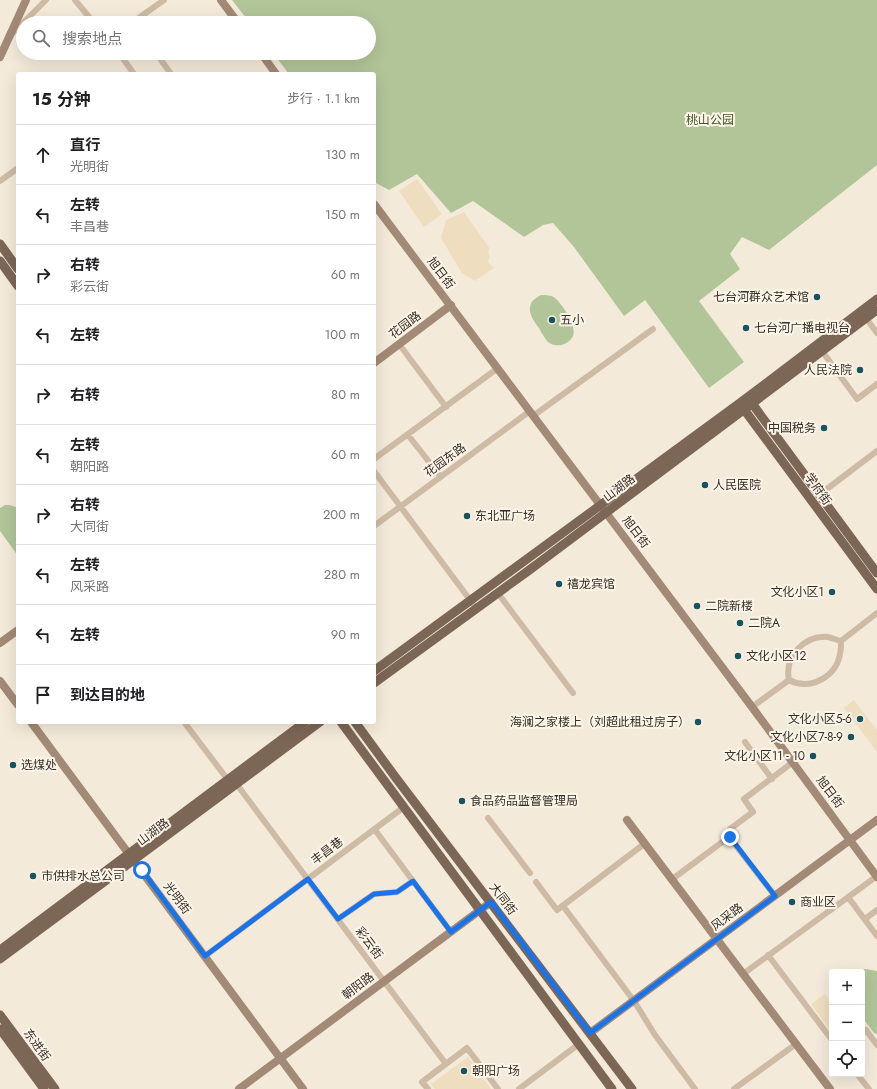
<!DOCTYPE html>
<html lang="zh">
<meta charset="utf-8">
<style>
:root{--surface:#fff;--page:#f2f2f2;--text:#202124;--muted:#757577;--line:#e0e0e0}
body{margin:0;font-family:Jost,"Noto Sans SC",sans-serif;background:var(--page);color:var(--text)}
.controls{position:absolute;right:12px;bottom:12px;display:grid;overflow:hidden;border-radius:4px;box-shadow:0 4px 16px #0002}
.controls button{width:36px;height:36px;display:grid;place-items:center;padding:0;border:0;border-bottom:1px solid var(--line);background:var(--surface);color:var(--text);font:20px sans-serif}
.stop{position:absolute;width:12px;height:12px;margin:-9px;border:3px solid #1a73e8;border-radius:50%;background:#fff}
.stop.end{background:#1a73e8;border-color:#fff;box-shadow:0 1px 4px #0008}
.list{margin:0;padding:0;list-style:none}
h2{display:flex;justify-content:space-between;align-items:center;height:52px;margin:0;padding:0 16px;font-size:17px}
h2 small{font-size:13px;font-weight:400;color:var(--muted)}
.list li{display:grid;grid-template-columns:26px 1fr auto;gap:12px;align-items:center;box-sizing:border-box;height:60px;padding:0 16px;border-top:1px solid var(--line)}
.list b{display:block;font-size:15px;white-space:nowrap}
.list p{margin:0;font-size:13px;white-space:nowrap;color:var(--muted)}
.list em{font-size:13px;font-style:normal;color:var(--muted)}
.icon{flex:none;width:22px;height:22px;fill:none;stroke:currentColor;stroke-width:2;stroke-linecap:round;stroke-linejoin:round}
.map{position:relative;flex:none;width:877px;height:1089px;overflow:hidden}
.search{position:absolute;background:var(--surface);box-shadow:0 4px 16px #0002;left:16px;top:16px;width:360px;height:44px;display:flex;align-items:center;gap:10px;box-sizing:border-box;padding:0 14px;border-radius:22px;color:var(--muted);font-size:15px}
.panel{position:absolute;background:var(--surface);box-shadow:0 4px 16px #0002;left:16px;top:72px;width:360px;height:652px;border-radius:4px}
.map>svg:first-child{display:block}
.green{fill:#b2c598}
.plaza{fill:#eedebf}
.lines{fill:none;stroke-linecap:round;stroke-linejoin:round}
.street{stroke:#cebba5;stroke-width:6}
.secondary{stroke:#a28a76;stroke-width:8}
.primary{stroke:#7c6656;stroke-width:9}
.route{stroke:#1a73e8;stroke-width:5}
.poi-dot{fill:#18545f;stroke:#fbf4e7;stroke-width:1.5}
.labels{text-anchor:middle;stroke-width:4;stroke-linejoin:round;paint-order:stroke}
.park-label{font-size:12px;fill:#435a28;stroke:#fbf4e7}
.street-label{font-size:12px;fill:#392e27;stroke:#fbf4e7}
.poi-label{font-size:12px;fill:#392e27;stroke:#fbf4e7;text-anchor:start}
</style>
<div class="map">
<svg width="877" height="1089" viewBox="0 0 877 1089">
<rect width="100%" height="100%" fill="#f4eada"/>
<path class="green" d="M232,0h645v165l-108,85 -27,-13 -12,17 10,15 -41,32 45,61 -35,26 -64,-88 -21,16 -50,-69 -21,-24 -10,2 -19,12 -51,-36 -22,12 -34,-39 -28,16 -15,-8v-108h-85l-16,-21h96v-30h-119z
M541,295c5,0 10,0 14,3 8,7 22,28 18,38 -4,9 -18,13 -26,5 -3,-4 -6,-9 -8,-13 -9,-12 -16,-24 2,-33z
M5,505h5l8,3v48l-18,-25v-23z
M865,969l12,2v63l-3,-1 -12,-16v-45h-5z"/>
<path class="plaza" d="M417,179l25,35 -18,13 -25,-36z
M464,212l26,37 -2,3 2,4 -2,6 6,6 -19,13 -13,-8 -21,-35 5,-18z
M854,700l23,30v22l-33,-44z
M825,994l7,10v29l-21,-29z
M468,1057l23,32h-56l-4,-5z"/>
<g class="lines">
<path class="street" d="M75,0l19,23
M134,23l-1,-1 31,-22
M12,34l34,-34
M119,53l15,21
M156,53l15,21
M0,181l18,-13
M866,318l11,15
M399,344l47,63
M822,351l35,48 20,-15
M533,416l120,-87
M408,435l33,42
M374,459l124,-91
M374,471l102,137
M819,495l58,-44
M374,526l156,-115
M497,592l76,101
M789,680c-5,-24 16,-45 39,-43 4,1 9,3 13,4l36,-28
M752,707l37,-27c21,11 47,-3 51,-26 1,-4 1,-9 1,-13
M184,722l44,58
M745,742l27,37
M235,782l211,282
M488,818l42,55
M375,830l76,102
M729,837l1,-8 23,-17 -9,-13 49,-37
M671,880l58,-43 46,59
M536,882l21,28 87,-66
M848,897l29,39
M563,906l71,95 21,34 40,54
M338,919l36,-25 23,-2 16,-11
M865,919l12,-9
M768,955l64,85
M205,956l199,-149
M743,974l134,-98
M862,1033l4,-3 11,15
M857,1074l12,15
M428,1089l-6,-7 45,-34 31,41
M519,1089l60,-45
M734,1089l62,-45"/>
<path class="secondary" d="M221,0l17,23
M261,53l15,21
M0,57l26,-57
M374,204l378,503 125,170
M374,363l77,-58
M0,643l18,-13
M0,681l18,24
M31,722l272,367
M627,820l203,269
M590,1033l287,-213
M239,1089l252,-187"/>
<path class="primary" d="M0,244l18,25
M0,261l18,25
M748,398l129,175
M740,404l137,185
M374,671l366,-268 137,-104
M374,683l154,-112 349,-261
M341,722l271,367
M355,722l41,56 236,311
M0,950l305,-228
M0,959l320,-237
M0,1015l55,74
M0,1029l44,60"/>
</g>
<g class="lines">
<path class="route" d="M142,870l63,86 103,-77 30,40 36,-25 23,-2 16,-11 38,51 40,-30 99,131 185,-137 -45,-59"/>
</g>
<g class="poi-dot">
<circle cx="817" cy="297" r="4"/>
<circle cx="552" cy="320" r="4"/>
<circle cx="746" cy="328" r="4"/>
<circle cx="860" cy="370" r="4"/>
<circle cx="824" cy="428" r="4"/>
<circle cx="705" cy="485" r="4"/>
<circle cx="467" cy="516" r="4"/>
<circle cx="559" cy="584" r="4"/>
<circle cx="832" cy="592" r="4"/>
<circle cx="697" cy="606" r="4"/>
<circle cx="740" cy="623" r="4"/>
<circle cx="738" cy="656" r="4"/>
<circle cx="860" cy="719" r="4"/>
<circle cx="698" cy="722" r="4"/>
<circle cx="851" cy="737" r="4"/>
<circle cx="813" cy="756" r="4"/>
<circle cx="13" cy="765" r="4"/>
<circle cx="462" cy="801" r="4"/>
<circle cx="33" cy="876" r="4"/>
<circle cx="792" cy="902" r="4"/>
<circle cx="464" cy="1071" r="4"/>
</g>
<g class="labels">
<g class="park-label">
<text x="710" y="124">桃山公园</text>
</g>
<g class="street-label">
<text transform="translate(441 273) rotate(53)" y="4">旭日街</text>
<text transform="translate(405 325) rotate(-37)" y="4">花园路</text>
<text transform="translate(445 460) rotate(-36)" y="4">花园东路</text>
<text transform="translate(619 488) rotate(-37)" y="4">山湖路</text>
<text transform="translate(818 489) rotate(54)" y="4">学府街</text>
<text transform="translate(636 532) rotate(53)" y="4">旭日街</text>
<text transform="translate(830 792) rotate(53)" y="4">旭日街</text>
<text transform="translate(153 832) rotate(-37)" y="4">山湖路</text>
<text transform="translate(327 851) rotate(-37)" y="4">丰昌巷</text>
<text transform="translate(177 898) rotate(53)" y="4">光明街</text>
<text transform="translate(503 899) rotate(53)" y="4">大同街</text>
<text transform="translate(727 917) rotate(-37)" y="4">风采路</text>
<text transform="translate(369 943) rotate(53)" y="4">彩云街</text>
<text transform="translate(358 986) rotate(-37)" y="4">朝阳路</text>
<text transform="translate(37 1045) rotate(54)" y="4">东进街</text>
</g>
<g class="poi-label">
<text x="809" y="301" text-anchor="end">七台河群众艺术馆</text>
<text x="560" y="324">五小</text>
<text x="754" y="332">七台河广播电视台</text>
<text x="852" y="374" text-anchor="end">人民法院</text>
<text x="816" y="432" text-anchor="end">中国税务</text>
<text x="713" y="489">人民医院</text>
<text x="475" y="520">东北亚广场</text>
<text x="567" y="588">禧龙宾馆</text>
<text x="824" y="596" text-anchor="end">文化小区1</text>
<text x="705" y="610">二院新楼</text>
<text x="748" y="627">二院A</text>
<text x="746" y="660">文化小区12</text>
<text x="852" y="723" text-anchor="end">文化小区5-6</text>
<text x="690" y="726" text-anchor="end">海澜之家楼上（刘超此租过房子）</text>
<text x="843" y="741" text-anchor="end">文化小区7-8-9</text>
<text x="805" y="760" text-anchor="end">文化小区11 - 10</text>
<text x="21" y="769">选煤处</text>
<text x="470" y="805">食品药品监督管理局</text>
<text x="41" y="880">市供排水总公司</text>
<text x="800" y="906">商业区</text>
<text x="472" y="1075">朝阳广场</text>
</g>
</g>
</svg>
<div class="controls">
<button>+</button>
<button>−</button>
<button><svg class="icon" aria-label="locate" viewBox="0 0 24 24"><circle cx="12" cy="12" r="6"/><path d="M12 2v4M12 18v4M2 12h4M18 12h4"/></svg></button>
</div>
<div class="stop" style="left:142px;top:870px"></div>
<div class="stop end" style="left:730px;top:837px"></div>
<div class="search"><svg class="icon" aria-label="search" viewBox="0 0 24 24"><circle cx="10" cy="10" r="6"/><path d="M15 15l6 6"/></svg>搜索地点</div>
<section class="panel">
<h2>15 分钟<small>步行 · 1.1 km</small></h2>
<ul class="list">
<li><svg class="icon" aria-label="ahead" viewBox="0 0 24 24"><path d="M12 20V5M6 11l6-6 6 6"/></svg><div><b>直行</b><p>光明街</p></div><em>130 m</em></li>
<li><svg class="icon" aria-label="left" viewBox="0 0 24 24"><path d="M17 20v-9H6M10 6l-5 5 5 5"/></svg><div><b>左转</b><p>丰昌巷</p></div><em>150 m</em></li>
<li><svg class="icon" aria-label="right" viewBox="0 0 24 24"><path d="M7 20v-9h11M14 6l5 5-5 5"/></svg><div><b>右转</b><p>彩云街</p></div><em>60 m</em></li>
<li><svg class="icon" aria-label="left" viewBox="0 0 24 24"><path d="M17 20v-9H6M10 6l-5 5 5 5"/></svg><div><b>左转</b></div><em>100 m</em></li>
<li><svg class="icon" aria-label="right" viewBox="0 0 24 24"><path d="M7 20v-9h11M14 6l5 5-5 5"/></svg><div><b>右转</b></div><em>80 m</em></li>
<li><svg class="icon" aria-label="left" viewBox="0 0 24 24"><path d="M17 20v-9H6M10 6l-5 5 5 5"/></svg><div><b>左转</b><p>朝阳路</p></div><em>60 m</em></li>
<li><svg class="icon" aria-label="right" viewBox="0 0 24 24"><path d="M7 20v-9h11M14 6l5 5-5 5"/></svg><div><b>右转</b><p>大同街</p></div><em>200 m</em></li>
<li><svg class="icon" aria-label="left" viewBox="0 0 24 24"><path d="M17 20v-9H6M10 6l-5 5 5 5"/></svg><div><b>左转</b><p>风采路</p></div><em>280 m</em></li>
<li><svg class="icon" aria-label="left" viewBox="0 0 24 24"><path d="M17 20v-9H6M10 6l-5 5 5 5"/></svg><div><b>左转</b></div><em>90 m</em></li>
<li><svg class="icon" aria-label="arrive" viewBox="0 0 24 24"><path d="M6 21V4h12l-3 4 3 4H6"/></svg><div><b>到达目的地</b></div></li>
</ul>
</section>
</div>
